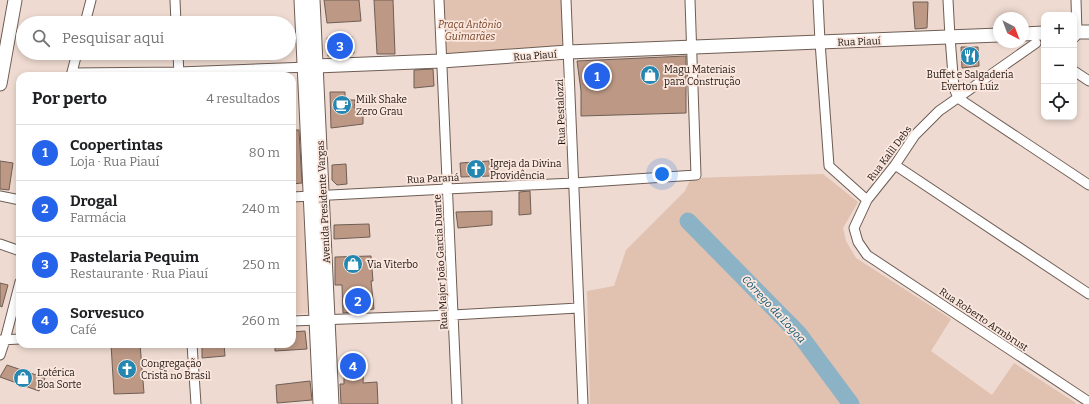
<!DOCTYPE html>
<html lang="pt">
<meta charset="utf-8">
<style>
:root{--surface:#fff;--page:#f2f2f2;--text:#202124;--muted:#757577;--line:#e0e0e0;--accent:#2563eb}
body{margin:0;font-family:Bitter,serif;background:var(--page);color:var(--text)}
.controls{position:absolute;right:12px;top:12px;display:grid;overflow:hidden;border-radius:8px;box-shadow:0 2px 6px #0003}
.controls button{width:36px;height:36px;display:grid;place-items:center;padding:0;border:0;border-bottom:1px solid var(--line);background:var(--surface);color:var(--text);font:20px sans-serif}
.compass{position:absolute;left:993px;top:12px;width:36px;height:36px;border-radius:50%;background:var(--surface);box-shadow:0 2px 6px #0003;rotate:138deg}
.you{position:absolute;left:662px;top:174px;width:14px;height:14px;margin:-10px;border:3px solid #fff;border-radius:50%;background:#1a73e8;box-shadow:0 0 0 6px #1a73e833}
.badge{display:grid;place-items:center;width:26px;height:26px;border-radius:50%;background:var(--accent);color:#fff;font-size:13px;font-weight:700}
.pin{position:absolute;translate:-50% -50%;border:2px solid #fff;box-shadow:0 1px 4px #0006}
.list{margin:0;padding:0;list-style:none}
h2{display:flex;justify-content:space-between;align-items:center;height:52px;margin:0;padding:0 16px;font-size:17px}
h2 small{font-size:13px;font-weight:400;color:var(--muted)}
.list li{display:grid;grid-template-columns:26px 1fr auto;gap:12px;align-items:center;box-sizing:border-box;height:56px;padding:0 16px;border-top:1px solid var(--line)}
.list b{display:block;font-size:15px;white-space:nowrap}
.list p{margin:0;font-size:13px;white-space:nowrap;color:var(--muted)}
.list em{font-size:13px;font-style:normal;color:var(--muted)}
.icon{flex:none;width:22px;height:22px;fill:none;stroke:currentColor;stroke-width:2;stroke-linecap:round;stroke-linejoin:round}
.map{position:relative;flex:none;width:1089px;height:404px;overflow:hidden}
.search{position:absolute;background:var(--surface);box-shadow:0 2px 6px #0003;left:16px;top:16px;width:280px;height:44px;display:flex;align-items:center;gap:10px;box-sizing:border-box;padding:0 14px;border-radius:22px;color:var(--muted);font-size:15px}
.panel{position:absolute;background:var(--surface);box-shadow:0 2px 6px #0003;left:16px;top:72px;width:280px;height:276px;border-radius:12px}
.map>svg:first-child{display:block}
.built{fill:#e8cdbf}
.green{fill:#e1c1b0}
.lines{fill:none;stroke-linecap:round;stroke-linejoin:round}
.river{stroke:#8cb2c6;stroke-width:17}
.building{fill:#bc9885;stroke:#6f5e55}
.minor-casing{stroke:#6e5d54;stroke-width:11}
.secondary-casing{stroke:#6e5d54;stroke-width:15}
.minor{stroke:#fff;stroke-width:9}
.secondary{stroke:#fff;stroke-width:13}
.labels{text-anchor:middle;stroke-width:3.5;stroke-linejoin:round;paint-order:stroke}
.park-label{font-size:10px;font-style:italic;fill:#744227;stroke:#fbe7dd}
.street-label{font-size:10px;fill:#1b1411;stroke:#fbe7dd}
.poi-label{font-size:10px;fill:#1b1411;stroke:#fbe7dd;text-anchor:start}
.water-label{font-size:11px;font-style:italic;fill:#0c5572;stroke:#fbe7dd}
</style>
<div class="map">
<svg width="1089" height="404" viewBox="0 0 1089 404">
<rect width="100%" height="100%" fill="#eedad0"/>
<path class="built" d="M292,202h11l7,111 -18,1z"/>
<path class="green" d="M439,0h127l2,52 -127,9z
M823,174l35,28 -15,26 3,13 10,17 95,61 -20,32 61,44 22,-32 62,40 -1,1h-485l-3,-113 27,-5 12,-36 59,-59 6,-13z"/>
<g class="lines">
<path class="river" d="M688,221l111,113 52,70"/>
</g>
<path class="building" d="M324,0h35l2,21 -34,2z
M374,0h19l2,54h-18z
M913,2h15l-1,26 -12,1z
M352,37l2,16 -26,3 -1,-18z
M961,47h17l1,19 -17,2z
M686,56v57l-105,3v-25l-4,-30z
M433,69l1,17 -20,2v-18z
M330,92h15v8h10l-1,8h9v16l-32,4z
M292,130h7l3,53 -10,1z
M0,161l13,2 -4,27 -9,-1z
M489,161l2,15 -30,1 -1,-14z
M346,164l1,20 -10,1 -5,-5v-15z
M530,191l1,23 -12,1v-23z
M492,211v14l-34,3 -2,-16z
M369,224l1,13 -36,2v-14z
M371,256l2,25h-2l3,28 -31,4 -1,-28h-7v-28z
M0,283l8,2 -6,22 -2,-1z
M305,331l2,18 -32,2v-7h17v-12z
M111,344h29l4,49 -30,1z
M202,344h22l1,12 -23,2z
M364,361l-1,22 14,-1 1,22h-37l-1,-20h4v-13l-2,-8z
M7,365l38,13 -6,13 -39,-14z
M310,381l2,19 -35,3 -1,-18z"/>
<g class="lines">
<g class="minor-casing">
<path id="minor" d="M175,0l1,23
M439,0l18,404
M566,0l17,404
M818,0l2,42 9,124 38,34
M948,0l2,37 4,51 4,10 131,87
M85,23l6,-23
M1075,37l2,-5 -1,-32
M1036,43l-97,68 -24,24 -20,30 -28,35 -13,28 4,14 9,13 222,147
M178,53l1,23
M1074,71l15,10
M72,73l107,-1 130,-5
M71,76l6,-23
M895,165l194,129
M0,196l20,4
M292,197l155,-8 127,-6 122,-8 -6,-175
M0,244l20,7
M292,321l161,-6 125,-7
M0,340l20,-1
M192,344l4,60
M0,355l5,-15 15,-58"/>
</g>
<g class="secondary-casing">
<path id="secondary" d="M301,0l19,404
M313,0l19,404
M1074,32h15
M1023,34l21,-1
M316,66l125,-5 127,-9 431,-17
M0,84l15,-84"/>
</g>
<use href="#minor" class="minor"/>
<use href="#secondary" class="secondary"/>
</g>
<defs>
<g id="restaurant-disc" transform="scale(1)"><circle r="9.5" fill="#2387b1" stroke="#fbe7dd"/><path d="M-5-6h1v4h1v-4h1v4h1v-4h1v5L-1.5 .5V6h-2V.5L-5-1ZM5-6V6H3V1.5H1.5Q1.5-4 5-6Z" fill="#fff"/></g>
<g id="shop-disc" transform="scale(1)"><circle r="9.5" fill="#2387b1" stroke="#fbe7dd"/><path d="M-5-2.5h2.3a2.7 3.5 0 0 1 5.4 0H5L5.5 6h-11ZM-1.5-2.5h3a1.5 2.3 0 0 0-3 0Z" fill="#fff"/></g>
<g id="cafe-disc" transform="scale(1)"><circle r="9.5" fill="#2387b1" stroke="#fbe7dd"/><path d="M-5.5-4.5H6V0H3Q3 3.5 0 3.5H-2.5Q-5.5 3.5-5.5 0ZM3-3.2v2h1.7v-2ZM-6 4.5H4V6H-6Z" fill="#fff"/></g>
<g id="church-disc" transform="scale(1)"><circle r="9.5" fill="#2387b1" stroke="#fbe7dd"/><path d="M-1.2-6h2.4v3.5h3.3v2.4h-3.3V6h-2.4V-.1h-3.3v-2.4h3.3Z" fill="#fff"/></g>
</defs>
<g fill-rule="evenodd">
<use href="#restaurant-disc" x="970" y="56"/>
<use href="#shop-disc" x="650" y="75"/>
<use href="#cafe-disc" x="342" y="105"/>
<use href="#church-disc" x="476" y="169"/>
<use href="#shop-disc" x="353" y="264"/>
<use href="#church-disc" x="127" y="369"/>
<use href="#shop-disc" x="23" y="378"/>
</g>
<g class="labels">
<g class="park-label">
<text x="470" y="28">Praça Antônio<tspan x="470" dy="12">Guimarães</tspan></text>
</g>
<g class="street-label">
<text transform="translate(859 41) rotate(-2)" y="4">Rua Piauí</text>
<text transform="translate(535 55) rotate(-4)" y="4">Rua Piauí</text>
<text transform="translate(560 112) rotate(-92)" y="4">Rua Pestalozzi</text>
<text transform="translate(889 153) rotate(-53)" y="4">Rua Kalil Debs</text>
<text transform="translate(433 178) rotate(-3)" y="4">Rua Paraná</text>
<text transform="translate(323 202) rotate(-93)" y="4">Avenida Presidente Vargas</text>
<text transform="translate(440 262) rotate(-93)" y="4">Rua Major João Garcia Duarte</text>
<text transform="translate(984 319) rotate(34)" y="4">Rua Roberto Armbrust</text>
</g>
<g class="poi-label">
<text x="664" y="73">Magu Materiais<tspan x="664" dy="12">para Construção</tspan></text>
<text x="970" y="78" text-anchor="middle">Buffet e Salgaderia<tspan x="970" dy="12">Everton Luiz</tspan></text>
<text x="356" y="103">Milk Shake<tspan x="356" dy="12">Zero Grau</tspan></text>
<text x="490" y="167">Igreja da Divina<tspan x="490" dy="12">Providência</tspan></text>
<text x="367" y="268">Via Viterbo</text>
<text x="141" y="367">Congregação<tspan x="141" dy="12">Cristã no Brasil</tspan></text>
<text x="37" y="376">Lotérica<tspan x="37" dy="12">Boa Sorte</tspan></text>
</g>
<g class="water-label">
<text transform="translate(774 309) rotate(47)" y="4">Córrego da Logoa</text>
</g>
</g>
</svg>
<div class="controls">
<button>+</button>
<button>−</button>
<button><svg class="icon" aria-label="locate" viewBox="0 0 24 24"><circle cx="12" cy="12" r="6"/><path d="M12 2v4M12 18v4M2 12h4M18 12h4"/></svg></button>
</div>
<svg class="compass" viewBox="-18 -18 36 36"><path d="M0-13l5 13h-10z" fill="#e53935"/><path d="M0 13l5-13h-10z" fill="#757577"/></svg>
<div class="you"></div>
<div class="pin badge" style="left:597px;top:76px">1</div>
<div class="pin badge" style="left:358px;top:301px">2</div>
<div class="pin badge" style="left:340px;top:46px">3</div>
<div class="pin badge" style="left:353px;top:366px">4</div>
<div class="search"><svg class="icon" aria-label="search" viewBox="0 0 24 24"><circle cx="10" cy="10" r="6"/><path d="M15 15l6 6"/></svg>Pesquisar aqui</div>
<section class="panel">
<h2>Por perto<small>4 resultados</small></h2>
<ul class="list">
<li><span class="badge">1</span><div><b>Coopertintas</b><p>Loja · Rua Piauí</p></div><em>80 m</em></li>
<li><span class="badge">2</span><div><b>Drogal</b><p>Farmácia</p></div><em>240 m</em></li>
<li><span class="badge">3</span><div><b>Pastelaria Pequim</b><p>Restaurante · Rua Piauí</p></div><em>250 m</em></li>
<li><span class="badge">4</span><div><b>Sorvesuco</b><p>Café</p></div><em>260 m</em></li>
</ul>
</section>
</div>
